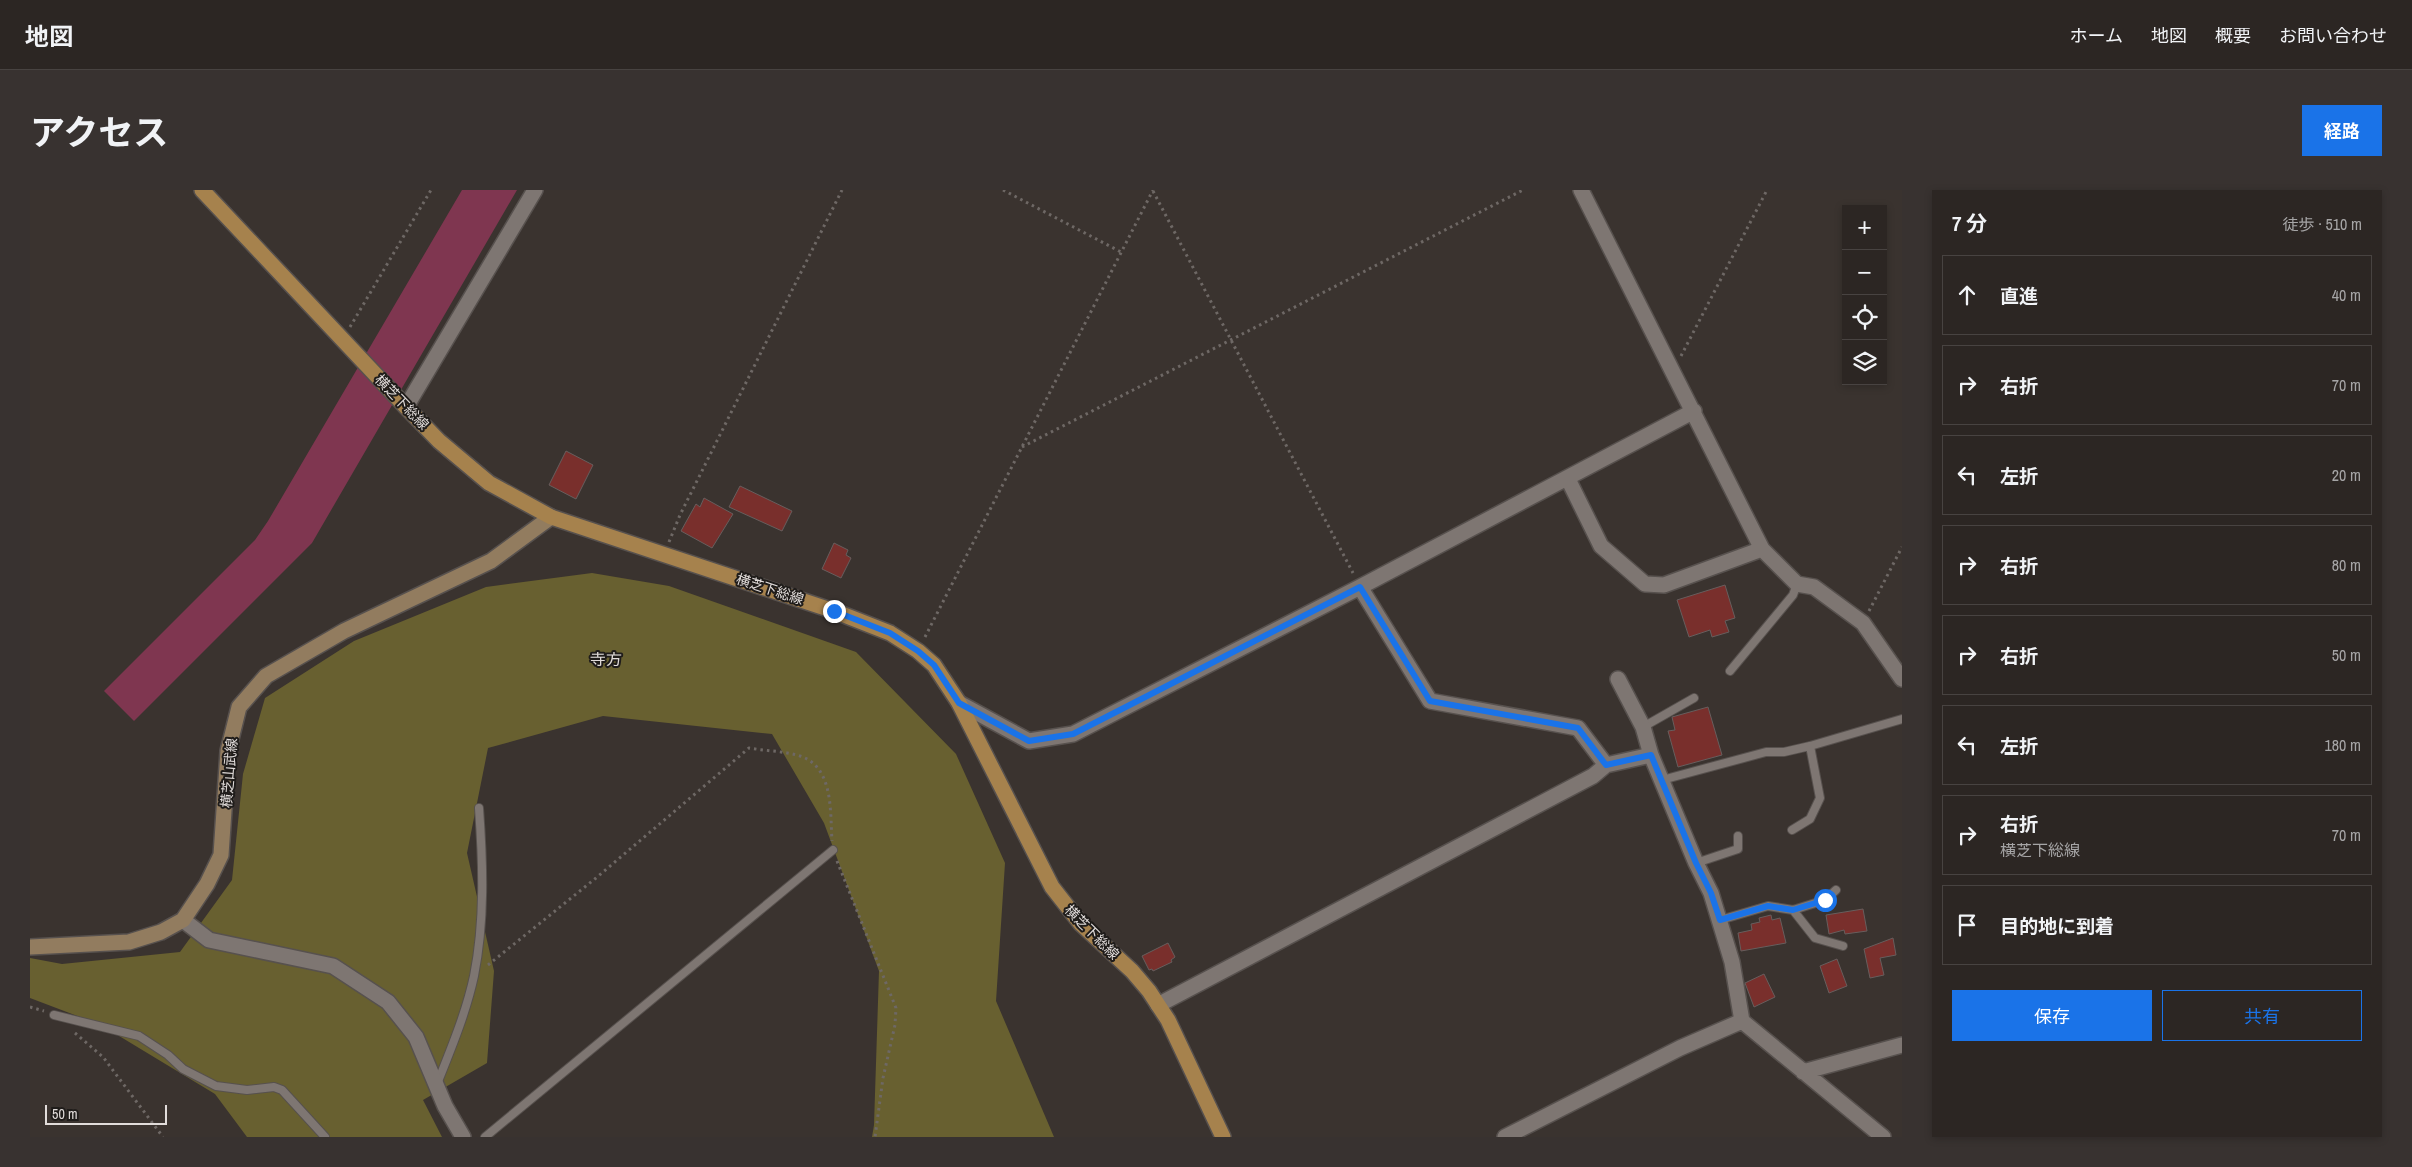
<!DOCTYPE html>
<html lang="ja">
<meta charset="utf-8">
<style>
:root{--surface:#2c2623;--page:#383230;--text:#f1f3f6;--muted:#a6a5a6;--line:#484341;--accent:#1a73e8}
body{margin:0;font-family:"Archivo Narrow","Noto Sans JP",sans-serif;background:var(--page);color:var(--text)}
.controls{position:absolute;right:15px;top:15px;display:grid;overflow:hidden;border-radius:0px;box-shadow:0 2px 8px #0003}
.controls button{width:45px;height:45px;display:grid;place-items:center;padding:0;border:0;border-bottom:1px solid var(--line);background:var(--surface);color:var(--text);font:25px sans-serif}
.scale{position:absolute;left:15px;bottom:12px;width:122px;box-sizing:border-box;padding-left:5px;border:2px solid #e1dcda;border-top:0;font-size:14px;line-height:18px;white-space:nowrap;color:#e1dcda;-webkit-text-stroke:4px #1f1c1a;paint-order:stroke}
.stop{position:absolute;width:15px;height:15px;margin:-11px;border:4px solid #1a73e8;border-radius:50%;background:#fff}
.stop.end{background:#1a73e8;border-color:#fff;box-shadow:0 1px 5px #0008}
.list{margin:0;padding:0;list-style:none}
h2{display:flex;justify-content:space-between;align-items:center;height:65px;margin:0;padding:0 20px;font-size:21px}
h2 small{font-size:16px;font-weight:400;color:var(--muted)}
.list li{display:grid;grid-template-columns:32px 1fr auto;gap:15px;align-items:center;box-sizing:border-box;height:80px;margin:0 10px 10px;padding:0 10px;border:1px solid var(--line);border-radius:0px}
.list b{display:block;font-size:19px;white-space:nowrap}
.list p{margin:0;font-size:16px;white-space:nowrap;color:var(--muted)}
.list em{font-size:16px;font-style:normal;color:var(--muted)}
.actions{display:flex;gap:10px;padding:15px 20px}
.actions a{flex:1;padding:11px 0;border:1px solid var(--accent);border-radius:0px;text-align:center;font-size:18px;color:var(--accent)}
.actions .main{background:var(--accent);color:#fff}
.icon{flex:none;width:28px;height:28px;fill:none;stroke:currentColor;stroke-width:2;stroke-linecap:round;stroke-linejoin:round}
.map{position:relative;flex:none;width:1872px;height:947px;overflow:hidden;border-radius:0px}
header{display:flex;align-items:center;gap:30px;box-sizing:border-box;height:70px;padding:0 25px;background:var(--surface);border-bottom:1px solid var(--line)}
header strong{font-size:24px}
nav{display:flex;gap:28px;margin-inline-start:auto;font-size:18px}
.intro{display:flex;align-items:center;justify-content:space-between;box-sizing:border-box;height:120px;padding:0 30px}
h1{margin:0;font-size:35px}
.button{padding:12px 22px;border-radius:0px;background:var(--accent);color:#fff;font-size:18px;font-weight:700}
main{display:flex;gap:30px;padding:0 30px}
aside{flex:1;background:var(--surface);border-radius:0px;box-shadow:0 2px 8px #0003}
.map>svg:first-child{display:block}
.green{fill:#686030}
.water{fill:#7f3650}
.building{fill:#792f2c;stroke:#675e5d}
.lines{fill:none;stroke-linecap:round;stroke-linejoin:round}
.lane-casing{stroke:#57514e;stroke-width:10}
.street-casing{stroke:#57514e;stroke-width:18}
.secondary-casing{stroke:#57514e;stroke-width:18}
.primary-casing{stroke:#57514e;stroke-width:18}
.path{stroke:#6e6865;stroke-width:3;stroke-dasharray:2.5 4;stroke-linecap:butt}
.lane{stroke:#7e7672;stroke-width:8}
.street{stroke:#7e7672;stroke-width:15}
.secondary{stroke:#927c5f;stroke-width:15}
.primary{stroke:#a6824d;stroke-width:15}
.route{stroke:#1a73e8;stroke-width:6}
.labels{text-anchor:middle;stroke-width:4;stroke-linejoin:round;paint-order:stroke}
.street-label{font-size:14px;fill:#e1dcda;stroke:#1f1c1a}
.quarter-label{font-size:16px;fill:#e1dcda;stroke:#1f1c1a}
</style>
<header>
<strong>地図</strong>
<nav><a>ホーム</a><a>地図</a><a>概要</a><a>お問い合わせ</a></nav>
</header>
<div class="intro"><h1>アクセス</h1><a class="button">経路</a></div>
<main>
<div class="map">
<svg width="1872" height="947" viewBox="0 0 1872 947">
<rect width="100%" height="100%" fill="#3a332f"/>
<path class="green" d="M562,383l77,13 187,66 100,102 49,109 -9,138 58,136h-182l2,-12 5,-154 -55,-148 -52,-89 -169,-18 -115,32 -21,105 27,118 -7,92 -64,37 19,37h-195l-32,-43 -114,-69 -71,-27v-40l32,6 118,-12 52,-72 11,-106 22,-76 89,-57 132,-54z"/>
<path class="water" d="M432,0h55l-205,353 -178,178 -30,-30 151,-151 13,-19z"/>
<path class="building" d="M536,261l27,14 -17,34 -27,-14z
M710,296l52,25 -10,20 -53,-24z
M674,308l29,16 -21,34 -31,-17 15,-27 4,3z
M804,353l14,7 -2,5 5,3 -10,20 -19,-9z
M1695,395l10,33 -10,3 4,11 -17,5 -2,-7 -21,7 -12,-37z
M1678,517l14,48 -44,12 -10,-36 7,-1 -3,-13z
M1833,719l4,22 -22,3 -1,-4 -15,4 -3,-19z
M1741,725l1,5 8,-2 6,25 -45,8 -3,-18 14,-3 -1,-6 9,-2 -1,-4z
M1863,748l3,17 -16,3 4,17 -14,3 -6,-29z
M1138,753l7,14 -4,3 1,2 -19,9 -1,-2 -3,1 -7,-14z
M1807,769l10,27 -18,7 -9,-27z
M1734,784l11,23 -21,10 -9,-24z"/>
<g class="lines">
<g class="lane-casing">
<path id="lane" d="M1700,481l63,-76 4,-11
M1613,537l51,-29
M1632,590l104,-28h18l26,-6 92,-27
M1762,640l18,-11 10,-21 -10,-52
M1666,673l42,-14v-13
M1763,720l22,28 28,8
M1690,730l48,-14 25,4 32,-10 11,-10
M24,825l85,21 29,19 15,14 33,17 31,4 27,-3 8,3 43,47
M407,894c14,-35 29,-71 37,-108 11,-55 9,-113 5,-168
M455,947l348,-287"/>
</g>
<g class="street-casing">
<path id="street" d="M1551,0l181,359 35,35 17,3 49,36 39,56
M376,217l129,-217
M1538,289l33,67 44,38 19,1 98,-36
M1330,397l70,114 148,27 28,37 45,-10 45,108 15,30 21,69 10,59 141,116
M1588,489l25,48 8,28
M929,513l70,38 44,-7 287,-147 334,-176
M153,730l26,20 124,26 55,36 28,35 29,69 18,31
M1128,815l435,-229 13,-11
M1773,882l99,-27
M1475,947l175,-89 62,-27"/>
</g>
<g class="secondary-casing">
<path id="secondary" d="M0,757l99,-5 32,-10 22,-12 24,-36 14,-29 7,-104 11,-44 27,-31 78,-45 147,-70 60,-44"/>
</g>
<g class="primary-casing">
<path id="primary" d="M172,0l204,217 33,34 50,42 62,34 283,94 56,22 28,18 16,14 25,38 93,184 29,37 51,47 17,20 19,29 55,117"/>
</g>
<path class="path" d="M973,0l118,62
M1123,1l200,382
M320,137l81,-137
M1651,166l86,-166
M992,257l501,-257
M639,352l11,-27 162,-325
M1839,421l33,-64
M895,447l228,-447
M807,671l59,147 -1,17 -12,53 -8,59
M458,775l108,-87 153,-130c17,3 35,3 51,8 34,11 30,56 32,85
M0,817l14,4
M45,843l28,24 60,80"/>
<use href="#lane" class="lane"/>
<use href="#street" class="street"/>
<use href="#secondary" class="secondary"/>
<use href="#primary" class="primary"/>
</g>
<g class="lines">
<path class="route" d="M804,421l56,22 28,18 16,14 25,38 70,38 44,-7 287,-147 70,114 148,27 28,37 45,-10 45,108 15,30 9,27 48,-14 25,4 32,-10"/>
</g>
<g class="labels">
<g class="street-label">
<text transform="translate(372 212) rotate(46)" y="5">横芝下総線</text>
<text transform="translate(740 399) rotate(18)" y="5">横芝下総線</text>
<text transform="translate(199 583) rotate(-85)" y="5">横芝山武線</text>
<text transform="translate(1062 742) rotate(45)" y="5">横芝下総線</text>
</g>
<g class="quarter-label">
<text x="576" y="475">寺方</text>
</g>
</g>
</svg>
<div class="controls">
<button>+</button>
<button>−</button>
<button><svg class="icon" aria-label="locate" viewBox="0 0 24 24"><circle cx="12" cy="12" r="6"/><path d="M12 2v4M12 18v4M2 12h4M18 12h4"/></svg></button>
<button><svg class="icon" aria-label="layers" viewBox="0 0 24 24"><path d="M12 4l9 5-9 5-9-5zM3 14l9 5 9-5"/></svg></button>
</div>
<div class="scale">50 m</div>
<div class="stop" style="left:1795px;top:710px"></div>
<div class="stop end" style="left:804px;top:421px"></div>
</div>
<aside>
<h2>7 分<small>徒歩 · 510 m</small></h2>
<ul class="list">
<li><svg class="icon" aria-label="ahead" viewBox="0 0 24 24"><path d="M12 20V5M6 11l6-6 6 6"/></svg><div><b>直進</b></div><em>40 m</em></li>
<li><svg class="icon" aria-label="right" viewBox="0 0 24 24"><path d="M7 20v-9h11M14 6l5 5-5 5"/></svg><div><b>右折</b></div><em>70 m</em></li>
<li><svg class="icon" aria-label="left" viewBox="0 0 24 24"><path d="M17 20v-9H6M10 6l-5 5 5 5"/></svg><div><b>左折</b></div><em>20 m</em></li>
<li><svg class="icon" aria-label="right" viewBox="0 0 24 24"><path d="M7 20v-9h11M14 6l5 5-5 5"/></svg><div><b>右折</b></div><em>80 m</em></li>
<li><svg class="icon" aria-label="right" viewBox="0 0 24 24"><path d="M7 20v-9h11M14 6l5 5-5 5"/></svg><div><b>右折</b></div><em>50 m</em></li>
<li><svg class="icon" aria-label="left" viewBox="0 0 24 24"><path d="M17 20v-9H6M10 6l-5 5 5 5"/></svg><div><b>左折</b></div><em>180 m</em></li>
<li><svg class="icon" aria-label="right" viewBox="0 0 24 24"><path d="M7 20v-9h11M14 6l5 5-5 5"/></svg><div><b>右折</b><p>横芝下総線</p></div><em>70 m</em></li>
<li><svg class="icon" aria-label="arrive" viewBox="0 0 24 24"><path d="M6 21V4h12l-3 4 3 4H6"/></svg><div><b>目的地に到着</b></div></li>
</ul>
<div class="actions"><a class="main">保存</a><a>共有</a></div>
</aside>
</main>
